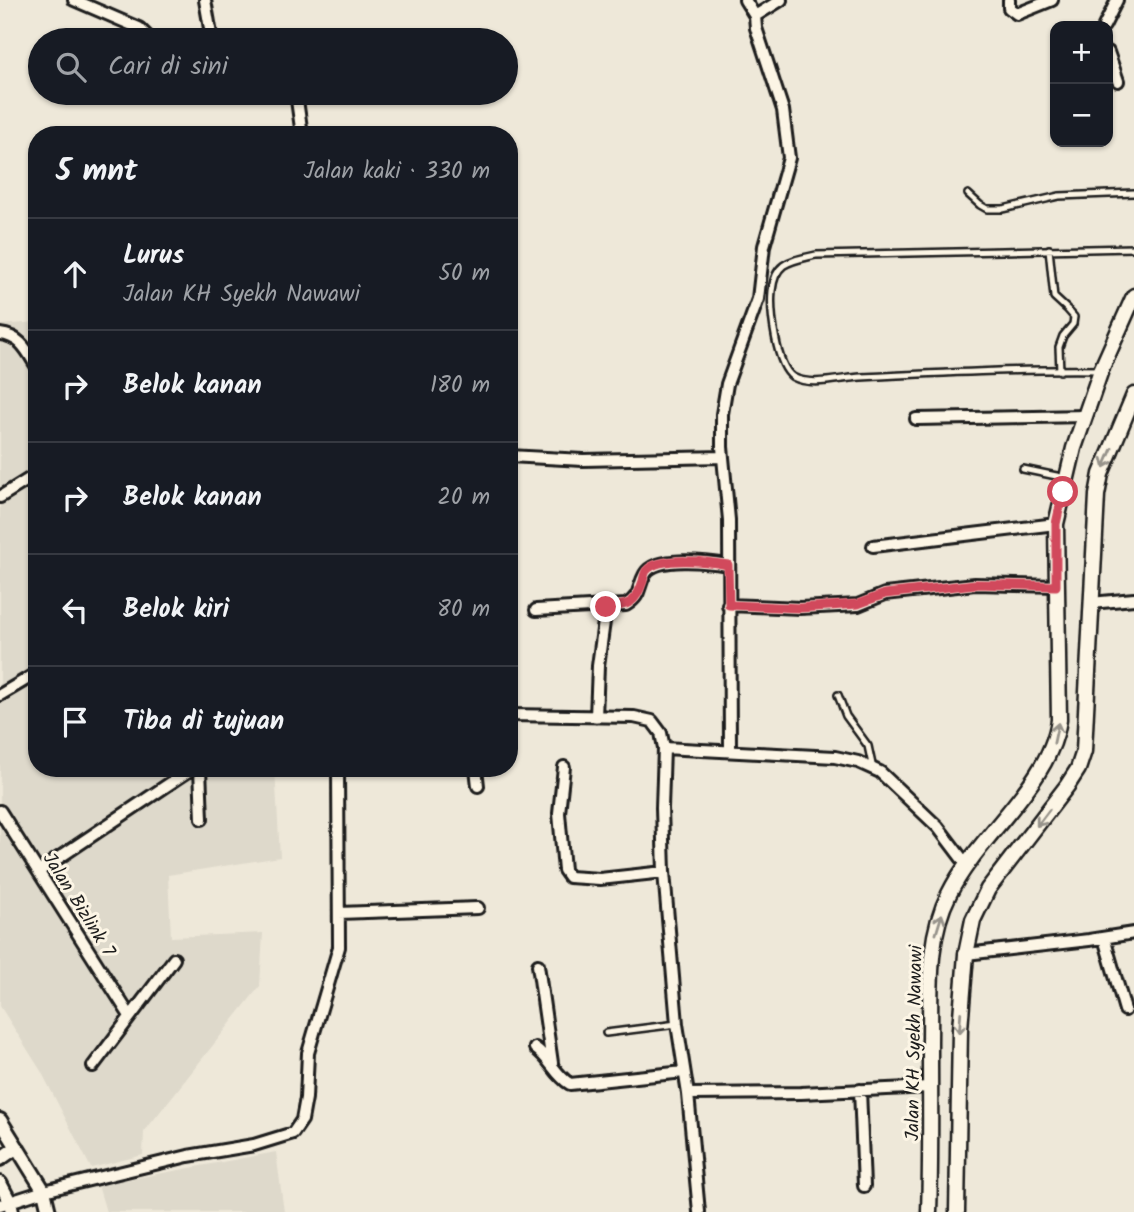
<!DOCTYPE html>
<html lang="id">
<meta charset="utf-8">
<style>
:root{--surface:#171b24;--page:#20242c;--text:#f1f3f6;--muted:#9ea1a6;--line:#363941}
body{margin:0;font-family:Kalam,sans-serif;background:var(--page);color:var(--text)}
.controls{position:absolute;right:21px;top:21px;display:grid;overflow:hidden;border-radius:14px;box-shadow:0 2px 5px #0004}
.controls button{width:63px;height:63px;display:grid;place-items:center;padding:0;border:0;border-bottom:2px solid var(--line);background:var(--surface);color:var(--text);font:35px sans-serif}
.stop{position:absolute;width:21px;height:21px;margin:-16px;border:5px solid #d1495b;border-radius:50%;background:#fff}
.stop.end{background:#d1495b;border-color:#fff;box-shadow:0 2px 7px #0008}
.list{margin:0;padding:0;list-style:none}
h2{display:flex;justify-content:space-between;align-items:center;height:91px;margin:0;padding:0 28px;font-size:30px}
h2 small{font-size:23px;font-weight:400;color:var(--muted)}
.list li{display:grid;grid-template-columns:46px 1fr auto;gap:21px;align-items:center;box-sizing:border-box;height:112px;padding:0 28px;border-top:2px solid var(--line)}
.list b{display:block;font-size:26px;white-space:nowrap}
.list p{margin:0;font-size:23px;white-space:nowrap;color:var(--muted)}
.list em{font-size:23px;font-style:normal;color:var(--muted)}
.icon{flex:none;width:38px;height:38px;fill:none;stroke:currentColor;stroke-width:2;stroke-linecap:round;stroke-linejoin:round}
.map{position:relative;flex:none;width:1134px;height:1212px;overflow:hidden}
.search{position:absolute;background:var(--surface);box-shadow:0 2px 5px #0004;left:28px;top:28px;width:490px;height:77px;display:flex;align-items:center;gap:18px;box-sizing:border-box;padding:0 24px;border-radius:38px;color:var(--muted);font-size:26px}
.panel{position:absolute;background:var(--surface);box-shadow:0 2px 5px #0004;left:28px;top:126px;width:490px;height:651px;border-radius:28px}
.map>svg:first-child{display:block}
.built{fill:#ded9cb}
.lines{fill:none;stroke-linecap:round;stroke-linejoin:round}
.service-casing{stroke:#1c1c1c;stroke-width:10}
.minor-casing{stroke:#1c1c1c;stroke-width:16}
.tertiary-casing{stroke:#1c1c1c;stroke-width:18}
.secondary-casing{stroke:#1c1c1c;stroke-width:19}
.service{stroke:#fcf5e5;stroke-width:5}
.minor{stroke:#fcf5e5;stroke-width:10}
.tertiary{stroke:#fcf5e5;stroke-width:12}
.secondary{stroke:#fcf5e5;stroke-width:14}
.oneway{stroke:#97938b}
.route{stroke:#d1495b;stroke-width:9}
.labels{text-anchor:middle;stroke-width:6;stroke-linejoin:round;paint-order:stroke}
.street-label{font-size:19px;fill:#1c1c1c;stroke:#fcf5e5}
</style>
<div class="map">
<svg width="1134" height="1212" viewBox="0 0 1134 1212">
<rect width="100%" height="100%" fill="#eee8d9"/>
<filter id="ink" filterUnits="userSpaceOnUse"><feTurbulence type="fractalNoise" baseFrequency=".0143" numOctaves="2"/><feDisplacementMap in="SourceGraphic" scale="14" xChannelSelector="R" yChannelSelector="G"/><feConvolveMatrix kernelMatrix="1 2 1 2 8 2 1 2 1" color-interpolation-filters="sRGB"/></filter>
<g filter="url(#ink)">
<path class="built" d="M37,322v446h238l5,89 -112,18 3,62 92,-4 -3,53 -116,146 -1,23 -52,13 -50,-97 -41,-65v-681z
M276,1152l8,60h-178l-8,-27z"/>
<g class="lines">
<g class="service-casing">
<path id="service" d="M968,194l12,11 7,4h16l56,-13 75,-3
M1049,249l5,48 13,12 7,8 -1,7 -10,12 -4,11 1,24
M1100,370c-79,-1 -160,3 -239,7 -20,1 -50,10 -68,0 -17,-11 -23,-66 -21,-86 3,-30 19,-30 44,-36l318,-7
M1023,469l43,9
M838,695l8,21 22,30 5,23
M606,1033l71,-9"/>
</g>
<g class="minor-casing">
<path id="minor" d="M74,0l65,28 12,12
M205,0l7,40
M745,0l10,16 26,-16
M1009,0v8l8,6 35,-14
M1104,26l13,-26
M1108,52l10,29
M296,93l6,42
M0,334c21,2 27,17 37,33
M916,419l170,-3
M509,456l74,4 140,-3
M0,497l37,-23
M873,546l183,-22
M1091,603l43,-4
M728,605l72,3 58,-3 27,-11 90,-10 81,2
M536,610l90,-5c16,-10 11,-17 19,-31 10,-19 65,-12 83,-9
M0,695l37,-22
M509,715l125,2 18,4 9,12 3,15 -2,60 2,64 13,152 11,70 113,-1 129,-6
M596,717l2,-51 8,-59
M664,748l171,9 23,5 22,10 58,55 28,37
M730,750l-1,-230 -7,-73v-33l5,-30 31,-85 6,-53 25,-88 -6,-48 -27,-82 -1,-12
M564,767l-5,46 5,57 5,7 31,2 64,-7
M200,768l2,51
M476,768l2,18
M0,811l130,205
M39,871l154,-103
M339,913l139,-5
M1104,938l21,72
M966,954l123,-14 45,-7
M538,965l14,98
M535,1048c15,10 20,27 35,36l114,-12
M93,1066l81,-107
M860,1090l4,96
M688,1094l11,118
M0,1205l44,-14 144,-35 66,-11 39,-12 9,-13 4,-22 2,-45 31,-106 -1,-179"/>
</g>
<g class="tertiary-casing">
<path id="tertiary" d="M0,1120l44,71 5,21
M0,1159l17,-12
M0,1183l10,19 2,10"/>
</g>
<g class="secondary-casing">
<path id="secondary" d="M929,1212c2,-57 1,-114 1,-171 1,-49 -4,-102 19,-147 29,-59 101,-110 110,-174l-3,-196 18,-76 27,-78 33,-74
M957,1212l3,-183 6,-75 7,-34 15,-31 79,-103 11,-17 6,-18 13,-256 4,-21 33,-79"/>
</g>
<use href="#service" class="service"/>
<use href="#minor" class="minor"/>
<use href="#tertiary" class="tertiary"/>
<use href="#secondary" class="secondary"/>
</g>
<defs><path id="oneway-shaft" d="M-6 0H5M1.5-3L5.5 0L1.5 3" fill="none" stroke-width="1.6" stroke-linecap="round" stroke-linejoin="round" transform="scale(1.75)"/></defs>
<g class="oneway">
<use href="#oneway-shaft" transform="translate(1108 458) rotate(113)"/>
<use href="#oneway-shaft" transform="translate(1056 733) rotate(-78)"/>
<use href="#oneway-shaft" transform="translate(1043 818) rotate(127)"/>
<use href="#oneway-shaft" transform="translate(939 924) rotate(-73)"/>
<use href="#oneway-shaft" transform="translate(960 1023) rotate(94)"/>
</g>
</g>
<g class="lines" filter="url(#ink)">
<path class="route" d="M606,607c23,-2 29,-2 37,-26 0,-1 2,-9 3,-10 13,-16 65,-9 82,-6l1,40 71,3 58,-4 27,-10 90,-10 81,2v-62l7,-32"/>
</g>
<g class="labels">
<g class="street-label">
<text transform="translate(80 904) rotate(58)" y="7">Jalan Bizlink 7</text>
<text transform="translate(913 1043) rotate(-89)" y="7">Jalan KH Syekh Nawawi</text>
</g>
</g>
</svg>
<div class="controls">
<button>+</button>
<button>−</button>
</div>
<div class="stop" style="left:1063px;top:492px"></div>
<div class="stop end" style="left:606px;top:607px"></div>
<div class="search"><svg class="icon" aria-label="search" viewBox="0 0 24 24"><circle cx="10" cy="10" r="6"/><path d="M15 15l6 6"/></svg>Cari di sini</div>
<section class="panel">
<h2>5 mnt<small>Jalan kaki · 330 m</small></h2>
<ul class="list">
<li><svg class="icon" aria-label="ahead" viewBox="0 0 24 24"><path d="M12 20V5M6 11l6-6 6 6"/></svg><div><b>Lurus</b><p>Jalan KH Syekh Nawawi</p></div><em>50 m</em></li>
<li><svg class="icon" aria-label="right" viewBox="0 0 24 24"><path d="M7 20v-9h11M14 6l5 5-5 5"/></svg><div><b>Belok kanan</b></div><em>180 m</em></li>
<li><svg class="icon" aria-label="right" viewBox="0 0 24 24"><path d="M7 20v-9h11M14 6l5 5-5 5"/></svg><div><b>Belok kanan</b></div><em>20 m</em></li>
<li><svg class="icon" aria-label="left" viewBox="0 0 24 24"><path d="M17 20v-9H6M10 6l-5 5 5 5"/></svg><div><b>Belok kiri</b></div><em>80 m</em></li>
<li><svg class="icon" aria-label="arrive" viewBox="0 0 24 24"><path d="M6 21V4h12l-3 4 3 4H6"/></svg><div><b>Tiba di tujuan</b></div></li>
</ul>
</section>
</div>
